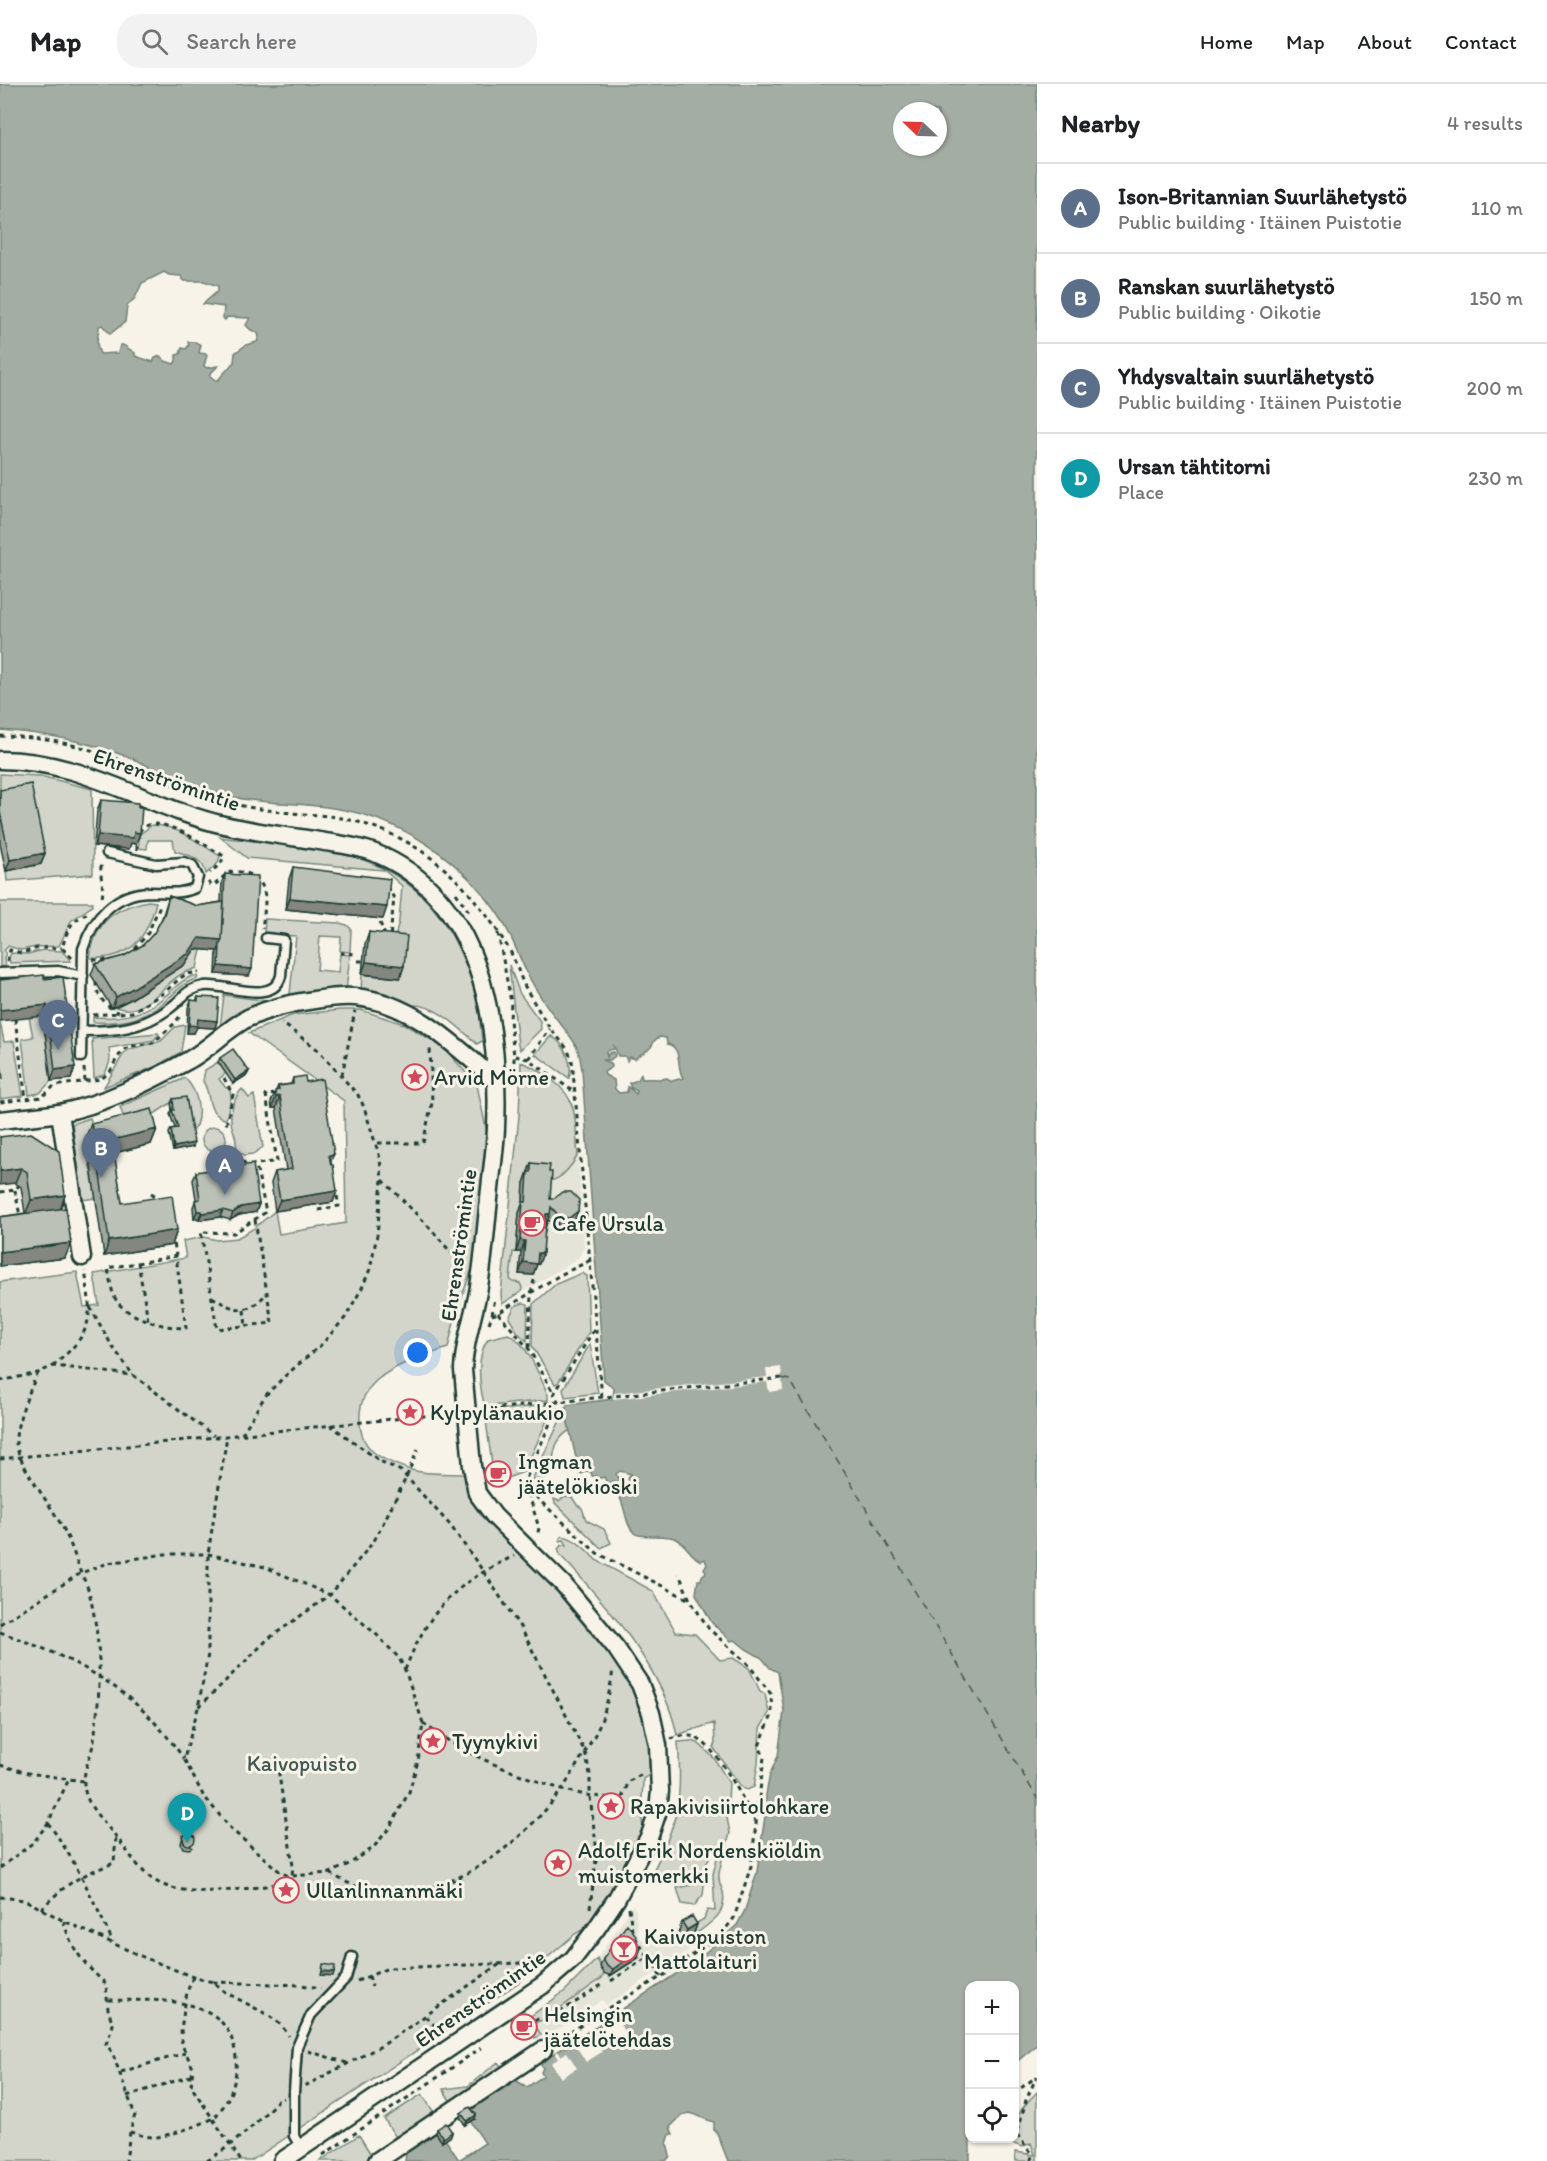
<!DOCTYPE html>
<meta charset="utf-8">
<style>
:root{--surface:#fff;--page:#f2f2f2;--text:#202124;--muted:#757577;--line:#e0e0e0;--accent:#b45309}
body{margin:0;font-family:Itim,sans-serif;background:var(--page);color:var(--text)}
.controls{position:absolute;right:18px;bottom:18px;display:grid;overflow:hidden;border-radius:12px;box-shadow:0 2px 4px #0004}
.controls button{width:54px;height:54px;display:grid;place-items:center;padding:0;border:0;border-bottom:2px solid var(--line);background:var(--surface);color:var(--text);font:30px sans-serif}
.compass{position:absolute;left:893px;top:18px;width:54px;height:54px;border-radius:50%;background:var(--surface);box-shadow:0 2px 4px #0004;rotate:293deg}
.you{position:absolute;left:418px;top:1269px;width:21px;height:21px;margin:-15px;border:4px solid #fff;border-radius:50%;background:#1a73e8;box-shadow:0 0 0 9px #1a73e833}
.badge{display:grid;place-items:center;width:39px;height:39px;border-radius:50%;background:var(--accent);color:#fff;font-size:20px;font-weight:700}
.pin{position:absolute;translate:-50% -50px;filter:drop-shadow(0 2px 3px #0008)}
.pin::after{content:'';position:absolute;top:32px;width:21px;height:18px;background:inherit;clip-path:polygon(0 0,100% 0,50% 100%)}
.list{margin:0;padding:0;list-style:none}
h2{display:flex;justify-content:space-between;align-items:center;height:78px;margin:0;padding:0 24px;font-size:26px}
h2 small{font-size:20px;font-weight:400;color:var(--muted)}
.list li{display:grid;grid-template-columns:39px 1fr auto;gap:18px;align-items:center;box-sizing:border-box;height:90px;padding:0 24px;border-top:2px solid var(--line)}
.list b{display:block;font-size:22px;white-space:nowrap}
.list p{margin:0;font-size:20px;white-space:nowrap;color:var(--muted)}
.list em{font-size:20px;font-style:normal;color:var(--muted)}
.icon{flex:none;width:33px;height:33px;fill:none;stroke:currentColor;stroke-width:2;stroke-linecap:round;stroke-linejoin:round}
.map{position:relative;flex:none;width:1037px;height:2077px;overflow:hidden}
header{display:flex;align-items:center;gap:36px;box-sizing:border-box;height:84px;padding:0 30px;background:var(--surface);border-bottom:2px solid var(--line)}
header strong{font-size:28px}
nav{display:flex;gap:33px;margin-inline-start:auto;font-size:21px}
.search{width:420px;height:54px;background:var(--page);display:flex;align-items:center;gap:15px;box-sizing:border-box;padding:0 21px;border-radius:24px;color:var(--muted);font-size:22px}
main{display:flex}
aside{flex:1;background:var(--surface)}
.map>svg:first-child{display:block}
.built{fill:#e5e4d9}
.green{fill:#d3d5ca;stroke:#79897f;stroke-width:1.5}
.water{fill:#a4ada3;stroke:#6f8077;stroke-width:1.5;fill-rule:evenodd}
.pier{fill:#f7f3e8}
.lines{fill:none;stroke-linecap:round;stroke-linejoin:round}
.ferry{stroke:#405950;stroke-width:1.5;stroke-dasharray:8 6;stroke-linecap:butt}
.lane-casing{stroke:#1f3d34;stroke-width:13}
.street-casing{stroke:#1f3d34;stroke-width:21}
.path{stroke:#1f3d34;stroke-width:3;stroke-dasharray:4.5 4.5;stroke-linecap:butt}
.lane{stroke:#f7f3e8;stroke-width:8}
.street{stroke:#f7f3e8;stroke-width:16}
.wall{fill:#a1a69d;stroke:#1f3d34;stroke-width:1.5}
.shaded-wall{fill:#83877f;stroke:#1f3d34;stroke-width:1.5}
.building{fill:#bbc1b6;stroke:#1f3d34;stroke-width:1.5}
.labels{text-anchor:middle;stroke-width:6;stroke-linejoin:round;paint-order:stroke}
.street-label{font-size:22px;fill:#1f3d34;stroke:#f7f3e8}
.poi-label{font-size:22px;fill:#1f3d34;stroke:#f7f3e8;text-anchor:start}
.park-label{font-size:22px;fill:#435b52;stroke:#f7f3e8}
</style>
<header>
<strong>Map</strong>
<div class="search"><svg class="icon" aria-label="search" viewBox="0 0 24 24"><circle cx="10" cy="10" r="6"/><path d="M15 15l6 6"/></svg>Search here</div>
<nav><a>Home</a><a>Map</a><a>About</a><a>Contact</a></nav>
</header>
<main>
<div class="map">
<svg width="1037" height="2077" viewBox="0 0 1037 2077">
<rect width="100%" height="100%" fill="#f7f3e8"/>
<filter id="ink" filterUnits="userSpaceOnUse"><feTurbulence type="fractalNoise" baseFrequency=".0167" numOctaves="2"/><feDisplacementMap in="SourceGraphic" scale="12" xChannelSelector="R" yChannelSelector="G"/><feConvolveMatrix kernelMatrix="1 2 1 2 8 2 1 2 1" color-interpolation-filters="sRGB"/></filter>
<g filter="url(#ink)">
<path class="built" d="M578,1071l6,92 -5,10 -7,5 -70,42 -1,-10 14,-126 51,4z
M633,1821l3,7 2,23 4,5 34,-10 13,21 -83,54 -4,-5 -58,39 -3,-4 -6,3 -11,-17 28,-19 30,-26 15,-17z"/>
<path class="green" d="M0,690l40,2 52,13 1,85 -86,7 -7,-81z
M152,741c24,-1 48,19 68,31l-2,7 -12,11c-3,-16 -17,-19 -31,-23l-2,-11h-25l-1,9 -9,-1 2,-14z
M220,753c39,6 79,6 118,15 60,15 100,47 124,105 6,12 12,25 15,38 3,15 3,31 5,46l-5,3c-17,-16 -48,-47 -73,-37l-43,-15 1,-18 38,3 -7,-31 6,-25 3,-35 -18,-16 -137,-12z
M148,817l8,1c-9,37 -26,58 -66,56 5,-36 23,-50 58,-57z
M0,818h93l-1,4 -21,15 -12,25 -23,1 -15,3 -13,-4 -4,5 2,2 -2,5 1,8 -5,1z
M265,835l74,4 8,2 4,4 -1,23 -10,-1 1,-14 -21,-1 -3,34 21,2 2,-18 10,1 -4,36 -21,-1 -35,4 6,-58 -32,-2z
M195,865l6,1 -4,18c-6,2 -12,4 -17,7 -20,13 -37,43 -64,32l15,-8z
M43,866l19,1 9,10 -61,2 -1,-5 2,-5 17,1z
M509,881l11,29 20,27 1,8 -21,21 -2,-5z
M192,892h6l-1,3c-12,3 -18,10 -27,18 -22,22 -47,27 -77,25v-5c28,2 51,-2 72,-21 10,-8 15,-15 27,-20z
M224,911l45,6 -22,7 -27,20z
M340,926h21l43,14 38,22 35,39 10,48 -5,53 -9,80 -17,47 -8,35c-23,8 -51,15 -71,32 -10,9 -17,22 -17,36 -2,34 21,44 51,54 18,5 36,3 54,4 3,12 5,26 12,35 11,18 34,33 49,48 42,41 95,99 117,153 8,20 8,42 9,63l-9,6c0,16 -4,36 1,51l-21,44 -31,50 -17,10 -57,49 -267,178h-251v-879l77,-10 7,35 15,-2 -5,-31 92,-16 -3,-17 21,-4 13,3 20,-2 16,-9 22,-18 4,23 67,-11 -2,-122 -95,-68 44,-18z
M43,932l8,65 -11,12 -11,2 -7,-56 11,-2 -4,-20z
M0,937l4,21 10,-1 9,55 -23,3z
M185,941l-4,27 -24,14 -53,21 20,-34 6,-4 31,-8 14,-14z
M158,949l1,1 -5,6 -45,8c2,12 1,16 -5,27l-10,3 -2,-39z
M551,952c14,7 22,27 18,42l-34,-24z
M218,978l8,11 -7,6 6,8 5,3 1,8 -5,22c-22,-9 -13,-22 -23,-39l2,-11z
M521,978c19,7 47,25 52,46 4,15 3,32 5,47 -17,28 -24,27 -54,28l-2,30h-3l-3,39h-3l-3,27 3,3 7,1 2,5 -1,4 -19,12 -1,-10 18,-178z
M185,994c14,14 19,41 5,57l-6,-34 -13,2 -26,17 -19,4 -6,-17z
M242,1005l7,9 5,-3 9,52 -10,7 -9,1 -8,-6c2,-15 -5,-19 -5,-28 -1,-10 4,-25 11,-32z
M90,1034l7,18 -12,4 11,58 -13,2 -11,-76z
M202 1055a12 12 0 1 1 24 0a12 12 0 1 1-24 0Z
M582,1189l5,3 2,56 -31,51 -3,1 -23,-38 1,-42 23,-20z
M523,1219l5,1 -1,37 -9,-8 -9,-15 6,-12z
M508,1250c19,7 32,43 40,61v5l-59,6 -5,-3c-5,-18 -8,-48 4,-64z
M590,1260l8,49 -33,4 -2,-8z
M546,1321l2,2 1,9 -25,56 -20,7 -6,-10 -5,3 -8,-59 3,-2z
M565,1326l5,20c-25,16 -9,33 -28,50h-10z
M565,1412l7,1 5,8 5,3 4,12 18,9 7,14 -10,5 -46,-45 -1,-4 5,2z
M562,1452c12,1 26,15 34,24l57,31 23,41 19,2 25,26 13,-2 16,10 11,23 5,3 4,19 -9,16 -2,35 -4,23 -7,3 -5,-2 -29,-41 2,-3 -1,-21 -37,12c-13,-66 -72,-132 -117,-180l-2,-6 4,-4h5l-3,-5 -4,1v-3z
M691,1657l7,2 16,15 15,25 -2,35 3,15c-3,13 -9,27 -11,41 -1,7 2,12 4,18 5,23 -15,32 -30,44l-5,-8 16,-9 3,-9 8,1 -2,-37 6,-24 -7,2 -6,12 -3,31 -9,11 -12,-2 -5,-16 15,-3 1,-3 -17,-7 -4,1 -3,6c-9,2 -12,0 -18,-7 27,-52 32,-75 27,-133z
M597,1875l7,14 -2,5 -57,41 -11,4 7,12 -6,3 -11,-17 41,-30z
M498,1978l5,7 -49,34 -3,-1 -8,-13 25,-3z
M1037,2008v69h-21l-1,-9 20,3 -4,-12 -9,4 -11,-4 1,-4 2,-1c0,-22 7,-30 23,-46z
M422,2010l13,20 -38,25 -13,-20z
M359,2051l14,23 -5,3h-48z"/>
<path class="water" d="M0,0h1037v1961l-22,18 -1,-77h-45l1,175h-242l-11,-28 -3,-3v-8c-24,-6 -21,-19 -44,5l3,7h-3l-3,10 3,12 -4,5h-261l1,-8 30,-20 9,6 14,21 26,-17 -14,-21 4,-4 -6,-8 46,-30 12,7 16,-11 -2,-4 2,-4 -3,-5 136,-89 31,-23 30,-26 8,-15 12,-38 9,-63v-14l4,-21 8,-18 6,-45 -6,-39 -8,-4 -8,-10 -16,-9 -11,-9 -4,1 -19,-18 -16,-29 2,-14h3l1,-4 4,-4 -2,-4 3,-3 -2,-6 -4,2c-10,-4 -15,-17 -24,-22 -11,-6 -37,0 -43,-6 -10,-10 -8,-27 -16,-39l10,-3 -2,-6 5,-2 -3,-4 3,-5 -11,-3 -4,3 3,6 -3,3 -4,-2 -2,2h-3l-3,-6 -7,2 -1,-3h-4l-1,-4 -3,-1 -7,3 -7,-5 3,-7 -12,-52 2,-5 46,-6 1,-11 -10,-8 -22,-310c-1,-7 -2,-15 -5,-22 -4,-10 -11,-17 -18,-26 -11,-14 -22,-29 -30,-45 -10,-19 -16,-39 -27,-57 -38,-59 -100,-102 -169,-112 -41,-6 -82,-4 -121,-16 -15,-4 -29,-9 -43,-15 -14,-6 -27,-15 -41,-20 -42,-16 -83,-24 -128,-27zM902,27h36v36h-36zM164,188l5,3 12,1 3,5h20l14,5v5l-15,13 21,3 -1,11 2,2 2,-3 23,1 -4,7 5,5 6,2 2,4 -2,6 -11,3 -11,8 -1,9 -16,18h-3l-6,-5 9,-9 -11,2 -3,-2 3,-11 -1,-1 -7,-1 2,-8 -6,-3h-7l1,3 -3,4 -4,-1 -2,6 -4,1v6l-2,3 -9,-3 -5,-5 -5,2 -2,4 -18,-6v-3l-12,-8h-3l-2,8 -18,1c-6,-13 -1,-16 -1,-28l3,-1 8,9 15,-12 2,-16 8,-8 7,-15zM660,953l6,1 1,6c16,3 9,24 16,34l-11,3 -5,-3c-5,2 -19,0 -25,1l-1,-5 -3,6 -9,3 2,5 6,3 -1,3 -8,-7 -1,5 -8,1 -4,-4 -1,-9 -9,-5 -1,-3 8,-5 -1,-4 -8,-3h7l5,-4 -1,-4 -5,1 -2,4 -1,-6 8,-2v-4l4,11h7l2,5 3,-4 5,2c5,-6 11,-6 16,-12 3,-5 3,-8 9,-10z"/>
<path class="pier" d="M781,1283l2,23 -14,2 -2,-10 -154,17 1,-6 153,-16 -1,-8z
M607,1934l4,5 6,-4 10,17 -17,10 -9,-16 6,-5 -3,-5z
M583,1950l3,6 6,-5 10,17 -16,10 -10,-16 6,-4 -3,-5z
M558,1967l3,5 6,-4 10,16 -16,10 -10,-15 7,-4 -3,-5z"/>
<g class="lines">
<path class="ferry" d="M782,1294l8,2 247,418"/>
<g class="lane-casing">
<path id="lane" d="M0,889l58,-2 25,5
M82,947c33,0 60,-2 88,-23 15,-11 14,-18 34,-22 21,-3 69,20 77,-10l3,-36 -18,-2
M81,973l2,-108c10,-31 32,-56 66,-57 17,0 31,3 46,-4l3,-11 -6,-12 -8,-3 -28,2 -49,-11
M301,2064l-7,-12v-44l3,-45 14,-32 35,-37 6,-21"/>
</g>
<g class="street-casing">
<path id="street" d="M0,676c84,0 146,47 224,65 31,7 63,11 95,16 18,3 38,5 56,12 108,44 125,172 121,275 -1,24 -5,48 -7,71 -3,27 -5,55 -9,81 -4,31 -16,59 -17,90l9,96 5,27 17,23 70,69 52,63 24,36 11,29 7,32 2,46 -2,20 -8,24 -33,63 -21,31 -23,30 -30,26 -261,176
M60,1029l22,144
M0,1036c19,-2 39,-4 59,-7 44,-8 91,-32 130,-53 21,-12 38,-31 59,-42 21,-10 43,-15 66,-18 13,-2 27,-4 41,-3 57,5 101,49 142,85
M377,2077l166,-111"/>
</g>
<path class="path" d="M0,652c43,1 84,9 124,26 26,11 51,25 79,34 25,8 53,13 80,16 22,3 45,2 67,8 75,18 122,67 160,131 7,13 10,28 18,41 7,12 14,24 21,35 11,14 16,15 23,33l30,338
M137,766c0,-6 0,-14 3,-19 15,-23 68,17 84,25l-3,7 -11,10
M208,798l4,4c7,-3 11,-11 19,-14 6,-1 13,0 18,2 23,9 15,36 13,55
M387,803l7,11 -4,40
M456,809l15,22
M102,813c3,-12 -4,-23 0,-34
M380,839l5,12
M498,849l13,69 -1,18 4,36v23
M135,865l13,-16 13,-30
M340,869l18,1
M72,874l-10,-10c6,-19 7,-26 26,-35
M93,876h17
M7,877l3,-11 12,3 16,-5h24
M358,877h5
M96,898c0,15 11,25 23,31
M93,931l39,-3 33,-20 15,-14 7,-4 12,-2
M15,935l11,80
M515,972l13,3 46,33
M528,975l22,-30
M84,984l1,14
M342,991l13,-64
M224,994l9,17 -7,31
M0,1018l42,-5 12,-11 47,-7 9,-7 7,-14 8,-9 6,-3 22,-3 22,-20 5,-7
M378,1059h45l9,-40 -2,-57
M227,1067c16,17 28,14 50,10l-11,-66 12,-1
M217,1072l3,15
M383,1096l48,49 35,41
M15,1106l5,26
M0,1108l15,-2 4,-5
M151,1109l8,5
M318,1126l21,-4 -3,-15
M255,1136l17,103 -55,6 -16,-97 33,1 32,-21 -10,-47
M173,1151l13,93c-20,0 -53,-9 -67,-24 -8,-9 -9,-25 -11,-36l69,-12
M138,1178l10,58
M212,1213c23,14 35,19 55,-4
M90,1223l22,39 21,29 81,61
M244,1226l2,16
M498,1229l31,36 25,45
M492,1231l6,-2 62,-38 29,-14
M489,1239l3,-8 3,-17
M594,1246l-40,64 4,7 -3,11 -30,69 14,19 58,53 91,46
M529,1263l2,-53 3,-14
M53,1282c40,-34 40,-46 32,-95
M38,1289c-8,16 -23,51 -22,69 1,21 32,59 43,79 10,16 15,33 21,50 4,8 8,16 10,25 12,50 11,93 4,144 -2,14 -11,30 -10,44 1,20 17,35 29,49 14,16 27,41 46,50 29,16 97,5 130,-1l3,-6 1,-10 -15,-98
M0,1297l38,-8 15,-7 80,9
M482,1326l300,-32
M330,1341l50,36 21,10 49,54 33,46 39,59 63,122 5,22v23l7,55 -7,56
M242,1350l23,-38 20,-20 37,-32 23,-26 17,-30 8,-19 7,-34 5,-55 -2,-22 -16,-51 -6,-12 -41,-46 -35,-26
M0,1375l452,-46
M526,1401l13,43 -2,8
M0,1540l81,-51 27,-10 57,-9h43l57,13 65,28 47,40 22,23 6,12 18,53 -5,38 -9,31 -19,35 -17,21 -24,16 -19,9 -38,3 -6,-1 -8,-5 -47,-41 -28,-34 -19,-36 14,-51 10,-54v-100l19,-118
M0,1548c80,29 134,55 184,127
M405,1586c23,-60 51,-87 109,-114
M199,1623l69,-68 62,-44 44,-54 32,-63 12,-29
M423,1639c33,25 61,38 101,53 34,13 61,22 98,22l7,-17 14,-7
M671,1655c6,-2 13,-4 19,-3 25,4 53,64 65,85
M0,1681l28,8 55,8
M48,1739c27,36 46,79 65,119
M0,1784l34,-26 14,-19 21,-44
M330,1789c84,55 180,-15 231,-82 7,-10 13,-21 19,-31 7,-12 15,-24 20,-36 7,-18 10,-35 13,-54
M0,1813l25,3 39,21 79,36 50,20 20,5 12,10 43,23 13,10 8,11
M629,1824l3,23
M41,1825c27,-27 38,-33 73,-46l2,-27
M64,1837c6,28 22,45 42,63l2,25 5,16 -7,19 6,8 23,63 -5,17 -4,29
M635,1853l13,20
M369,1892l3,11
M193,1893l-6,15 -6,37 1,16 11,23 -2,18 50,75
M357,1897l31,-13 158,-6
M611,1897l37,-24 13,20
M213,1898l88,3 20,3
M109,1916c31,1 66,-3 95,10 37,15 41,68 18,98 -3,3 -5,8 -9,10 -8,6 -46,18 -56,19 -9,1 -19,-3 -27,-5
M426,1933l18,18
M525,1936c28,2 55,-22 78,-36
M555,1958l53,-34 63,-37 53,-40 10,-13 17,-52 13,-109 -5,-11 13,-31 -1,-21 -23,-30 -39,-35 -19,-29 -11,-26
M308,1967l39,12
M121,1988l64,-19
M305,2002l78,-41 117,-81
M1014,2009l22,-16
M127,2012l64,-20
M323,2071l158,-107
M207,2077c27,-17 49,-37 71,-61l6,-2
M1031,2077l1,-6 -15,-21 9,-34 11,-24"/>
<use href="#lane" class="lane"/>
<use href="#street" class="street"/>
</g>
<path class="wall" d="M0,706l45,63 -4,11 -35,7 -6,-27z
M101,716l35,44 -5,-1 -2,6 -35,-3 3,-35z
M293,783l90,52 -97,-10 3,-30z
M225,790l24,102 -33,-2 1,-23 -22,-2 -11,16 -53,34 -19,9 -21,-33 4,-11 29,-8 19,-11 11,-12 8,-15 7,-22 28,10 24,-4 1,-20z
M369,848l35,34 -4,12 -38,-4 3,-30z
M44,895l31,88 -4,12 -20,2 -8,-65z
M198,913l19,24 -2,7 -18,-1 -3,6h-7l1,-25 3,-8 5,1z
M220,974l29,13 -2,4 -14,9 -15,-22z
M293,994l13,4 25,80 6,29 -4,11 -58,9 -4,-28 4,-11 11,-2 -10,-62h-4l-1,-6 7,-16 13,-2z
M173,1015l20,48 -20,4 -4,-18 2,-4 4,-1 -5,-14 2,-4 -1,-7z
M91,1040l66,5 -6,15 -37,9 8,50 55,27 -5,15 -68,11 -14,-97 -5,-20z
M0,1053l65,58 -5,13 5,50 -65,8v-49l25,-4 -4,-26 -6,-4z
M531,1079l18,9 1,27 24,23 -9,7 -9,-1 -8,-8 -2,5 -7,39h-2l-4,11 -14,-1 2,-22h-5l3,-39 4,-11 1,-19z
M196,1088l63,32 -3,8 -17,3 -9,5 -10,-3 -21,3v-2l-5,1 -1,-12 3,-8 -3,-19z
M494,1384l11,5 -2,3 -5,4 -5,-8z
M183,1752l9,11 -3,2 -6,-1 -2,-4z
M682,1838l15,2 -4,12 -10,6 -5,-8z
M638,1874l-28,18 -6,-3 -4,-6 3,-8z
M520,1938l8,6 -5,4 -4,-6z
M461,2029l14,6 -10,6 -5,-8z
M437,2045l15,3 -1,4 -9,6 -6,-9z"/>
<path class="shaded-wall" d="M134,748l6,1 -4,11 -5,-1 -2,6 -35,-3 4,-11z
M45,769l-4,11 -35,7 4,-11z
M290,814l97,9 -4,12 -97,-10z
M199,854l23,2 -4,11 -23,-2 -11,16 -53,34 -19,9 4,-11z
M366,878l38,4 -4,12 -38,-4z
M219,882l33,3 -3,7 -33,-2z
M47,921l-4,11 -43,5v-11z
M198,935l19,2 -2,7 -18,-1 -3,6h-7l2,-8z
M75,983l-4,12 -20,2 4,-11z
M249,987l-2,4 -14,9 2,-4z
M280,1012l-4,12h-4l4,-11z
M157,1045l-6,15 -45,11 6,-15z
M194,1059l-1,4 -20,4 1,-4z
M334,1070l-5,11v-10z
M21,1084l-6,15 -15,2v-14z
M337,1107l-4,11 -58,9 5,-11z
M65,1111l-5,15 -35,5 6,-15z
M259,1120l-3,8 -17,3 -9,5 3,-7 8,-6z
M223,1126l-3,7 -21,3 3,-7z
M197,1127h5l-3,7 -5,1z
M578,1127l-4,11 -9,7 -9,-1 4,-11z
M546,1130h4l-4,11h-4z
M177,1146l-5,15 -68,11 5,-15z
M520,1156l5,1 -4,11h-5z
M71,1159l-6,15 -65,8v-14z
M538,1169h5l-4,11h-2l-4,11 -14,-1 4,-12z
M505,1389l-2,3 -5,4 1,-4z
M697,1840l-4,12 -10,6 4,-12z
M640,1866l-2,8 -28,18 3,-7z
M322,1887l12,1 -1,4 -12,-1z
M530,1941l-2,3 -5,4 1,-4z
M476,2031l-1,4 -10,6 2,-4z
M452,2048l-1,4 -9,6 1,-4z"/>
<path class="building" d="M31,700l14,69 -35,7 -10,-48v-22z
M101,716l37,3v4h4l-2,26 -6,-1 -1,6 -35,-3z
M293,783l97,12 -3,28 -97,-9z
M225,790l33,2 -6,93 -33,-3 1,-22 2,-4z
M169,812l28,10 27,-4 -2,38 -23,-2 -11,16 -53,33 -19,10 -21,-33 29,-8 19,-11 11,-12 10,-18z
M369,848l38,4 -3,30 -38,-4z
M44,891v4l19,-2 12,90 -20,3 -8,-65 -47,5v-30z
M198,913l21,1 -2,23 -19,-2 -1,7 -8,-1 2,-25 7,1z
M233,965l16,22 -14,9 -15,-22z
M0,972l3,23h-3z
M305,992l1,6 16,-3 12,75 -5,1 2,10h2l4,26 -57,9 -5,-28 17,-3 -12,-73 -4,1 -1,-6 4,-1 -1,-4 15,-2v-6z
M186,1013l8,46 -20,4 -3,-18 7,-1 -6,-18h2l-1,-11z
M152,1025l5,20 -45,11 10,63 50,-8 5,35 -68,11 -13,-97 -5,-20z
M31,1049l28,18 6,44 -34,5 -4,-28 -6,-4 -21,3v-34z
M531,1079l19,2 -1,7h3l-2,27h3l9,-7h9l8,8 -1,11 -9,7 -9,-1 -9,-10 -1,7h-4l-3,39h-5l-1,11 -14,-2 2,-21 -5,-1 3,-38h3l2,-30h3z
M253,1080l6,40 -18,3 -8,6 -10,-3 -21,3v-2h-5l-2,-11 5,-1 -4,-27z
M66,1124l5,35 -71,9v-35z
M500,1381l5,8 -6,3 -5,-8z
M183 1755a6 6 0 1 1 12 0a6 6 0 1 1-12 0Z
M692,1832l5,8 -10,6 -5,-8z
M627,1840l8,10 5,16 -27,19 -6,-3 -4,-7z
M323,1880l12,2 -1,6 -12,-1z
M526,1935l4,6 -6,3 -4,-6z
M470,2023l6,8 -9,6 -6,-8z
M446,2039l6,9 -9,6 -6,-9z"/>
</g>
<defs>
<g id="sight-ring" transform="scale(1.35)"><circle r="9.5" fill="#f7f3e8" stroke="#d1495b" stroke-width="1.5"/><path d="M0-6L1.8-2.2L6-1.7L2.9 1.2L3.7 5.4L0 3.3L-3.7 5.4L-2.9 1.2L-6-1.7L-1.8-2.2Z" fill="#d1495b"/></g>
<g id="cafe-ring" transform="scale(1.35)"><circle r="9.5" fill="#f7f3e8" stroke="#d1495b" stroke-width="1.5"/><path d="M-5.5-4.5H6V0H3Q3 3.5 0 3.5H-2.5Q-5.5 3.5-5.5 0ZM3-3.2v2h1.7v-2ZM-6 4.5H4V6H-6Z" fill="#d1495b"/></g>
<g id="bar-ring" transform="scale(1.35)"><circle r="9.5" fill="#f7f3e8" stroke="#d1495b" stroke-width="1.5"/><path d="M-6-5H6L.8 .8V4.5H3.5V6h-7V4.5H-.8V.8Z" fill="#d1495b"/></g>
</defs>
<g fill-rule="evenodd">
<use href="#sight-ring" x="415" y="993"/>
<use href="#cafe-ring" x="532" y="1139"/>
<use href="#sight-ring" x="410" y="1328"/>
<use href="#cafe-ring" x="498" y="1390"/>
<use href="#sight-ring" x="433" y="1657"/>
<use href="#sight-ring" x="611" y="1722"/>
<use href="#sight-ring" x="558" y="1779"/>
<use href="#sight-ring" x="286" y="1806"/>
<use href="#bar-ring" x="624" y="1865"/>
<use href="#cafe-ring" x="524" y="1943"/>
</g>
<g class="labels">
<g class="street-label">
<text transform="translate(167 695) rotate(19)" y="8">Ehrenströmintie</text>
<text transform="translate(458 1161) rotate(-82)" y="8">Ehrenströmintie</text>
<text transform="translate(480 1914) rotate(-35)" y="8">Ehrenströmintie</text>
</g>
<g class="poi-label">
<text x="434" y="1001">Arvid Mörne</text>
<text x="552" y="1147">Cafe Ursula</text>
<text x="430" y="1336">Kylpylänaukio</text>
<text x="518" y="1385">Ingman<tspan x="518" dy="25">jäätelökioski</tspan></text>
<text x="452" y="1665">Tyynykivi</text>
<text x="630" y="1730">Rapakivisiirtolohkare</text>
<text x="578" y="1774">Adolf Erik Nordenskiöldin<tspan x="578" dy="25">muistomerkki</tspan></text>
<text x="306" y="1814">Ullanlinnanmäki</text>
<text x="644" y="1860">Kaivopuiston<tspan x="644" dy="25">Mattolaituri</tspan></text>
<text x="544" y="1938">Helsingin<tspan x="544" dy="25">jäätelötehdas</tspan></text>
</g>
<g class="park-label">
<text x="302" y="1687">Kaivopuisto</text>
</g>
</g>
</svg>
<div class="controls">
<button>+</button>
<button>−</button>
<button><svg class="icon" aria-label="locate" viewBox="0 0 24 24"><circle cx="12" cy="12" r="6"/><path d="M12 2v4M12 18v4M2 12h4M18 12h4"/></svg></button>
</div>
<svg class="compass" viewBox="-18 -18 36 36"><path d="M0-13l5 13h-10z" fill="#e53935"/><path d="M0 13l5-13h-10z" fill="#757577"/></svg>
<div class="you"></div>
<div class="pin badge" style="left:225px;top:1111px;background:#5c6f8a">A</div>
<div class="pin badge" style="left:101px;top:1094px;background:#5c6f8a">B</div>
<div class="pin badge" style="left:58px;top:966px;background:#5c6f8a">C</div>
<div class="pin badge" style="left:187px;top:1759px;background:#0f9aa8">D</div>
</div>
<aside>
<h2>Nearby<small>4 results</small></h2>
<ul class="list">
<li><span class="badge" style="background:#5c6f8a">A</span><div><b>Ison-Britannian Suurlähetystö</b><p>Public building · Itäinen Puistotie</p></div><em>110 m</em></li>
<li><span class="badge" style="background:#5c6f8a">B</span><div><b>Ranskan suurlähetystö</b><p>Public building · Oikotie</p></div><em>150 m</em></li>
<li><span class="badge" style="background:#5c6f8a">C</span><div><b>Yhdysvaltain suurlähetystö</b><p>Public building · Itäinen Puistotie</p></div><em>200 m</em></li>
<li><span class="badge" style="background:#0f9aa8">D</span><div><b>Ursan tähtitorni</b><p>Place</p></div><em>230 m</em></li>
</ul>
</aside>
</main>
